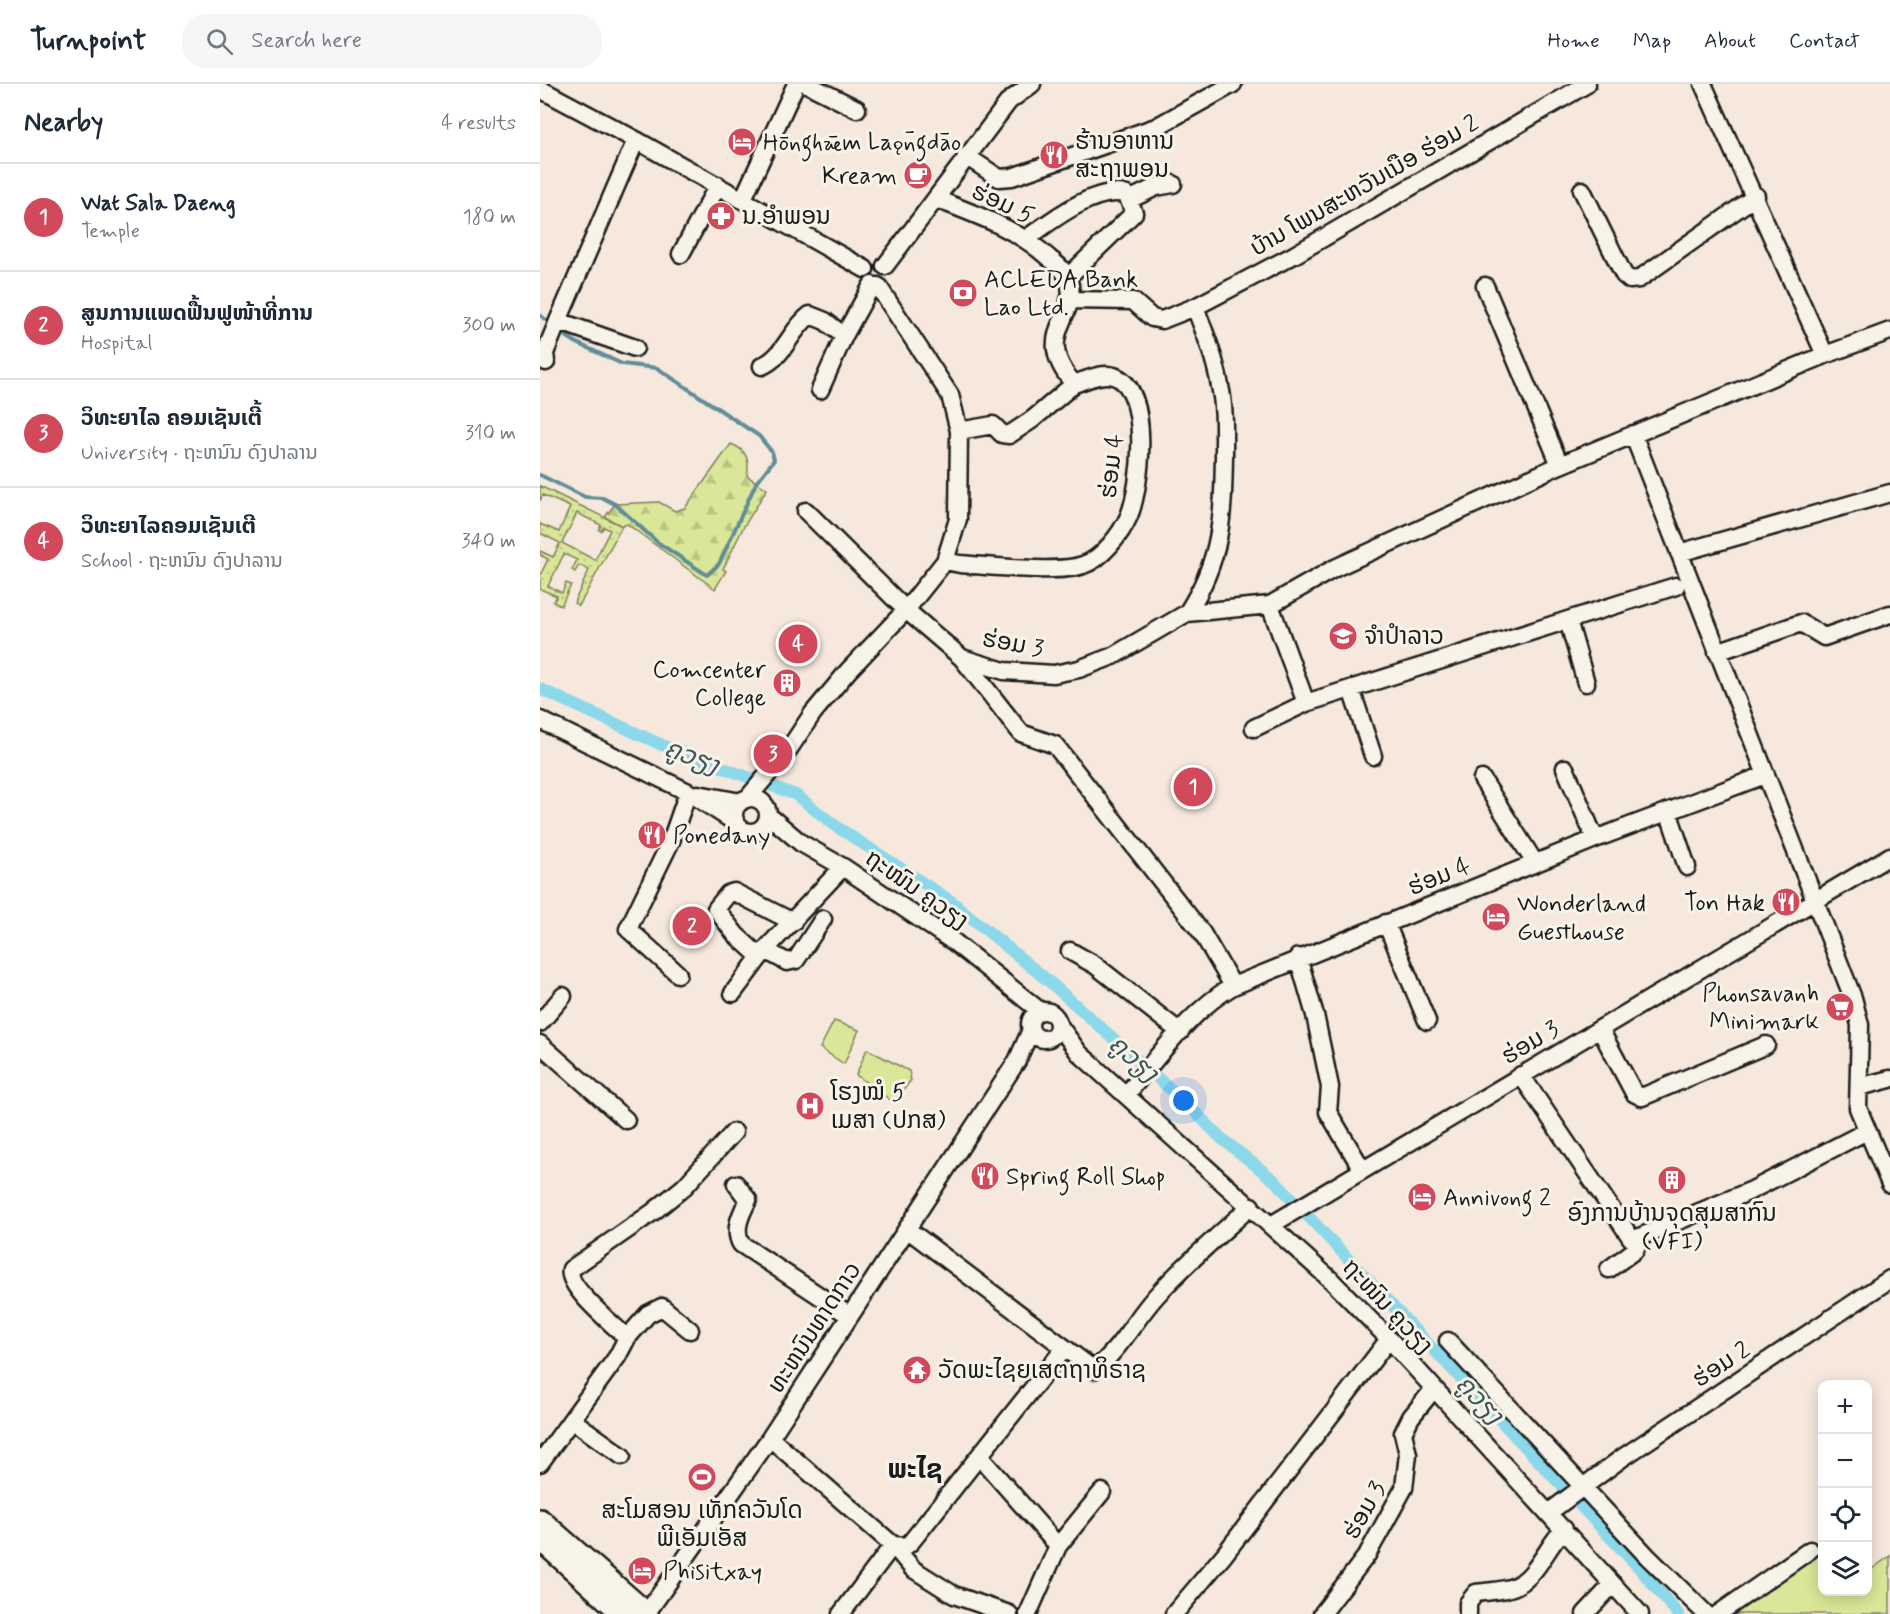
<!DOCTYPE html>
<meta charset="utf-8">
<style>
:root{--surface:#fff;--page:#f6f6f7;--text:#1f2937;--muted:#747a83;--line:#e0e1e3;--accent:#d1495b}
body{margin:0;font-family:Mynerve,"Noto Sans Lao",sans-serif;background:var(--page);color:var(--text)}
.controls{position:absolute;right:18px;bottom:18px;display:grid;overflow:hidden;border-radius:12px;box-shadow:0 3px 15px #0003}
.controls button{width:54px;height:54px;display:grid;place-items:center;padding:0;border:0;border-bottom:2px solid var(--line);background:var(--surface);color:var(--text);font:30px sans-serif}
.you{position:absolute;left:644px;top:1017px;width:21px;height:21px;margin:-15px;border:4px solid #fff;border-radius:50%;background:#1a73e8;box-shadow:0 0 0 9px #1a73e833}
.badge{display:grid;place-items:center;width:39px;height:39px;border-radius:50%;background:var(--accent);color:#fff;font-size:20px;font-weight:700}
.pin{position:absolute;translate:-50% -50%;border:3px solid #fff;box-shadow:0 2px 6px #0006}
.list{margin:0;padding:0;list-style:none}
h2{display:flex;justify-content:space-between;align-items:center;height:78px;margin:0;padding:0 24px;font-size:26px}
h2 small{font-size:20px;font-weight:400;color:var(--muted)}
.list li{display:grid;grid-template-columns:39px 1fr auto;gap:18px;align-items:center;box-sizing:border-box;height:108px;padding:0 24px;border-top:2px solid var(--line)}
.list b{display:block;font-size:22px;white-space:nowrap}
.list p{margin:0;font-size:20px;white-space:nowrap;color:var(--muted)}
.list em{font-size:20px;font-style:normal;color:var(--muted)}
.icon{flex:none;width:33px;height:33px;fill:none;stroke:currentColor;stroke-width:2;stroke-linecap:round;stroke-linejoin:round}
.map{position:relative;flex:none;width:1350px;height:1530px;overflow:hidden}
header{display:flex;align-items:center;gap:36px;box-sizing:border-box;height:84px;padding:0 30px;background:var(--surface);border-bottom:2px solid var(--line)}
header strong{font-size:28px}
nav{display:flex;gap:33px;margin-inline-start:auto;font-size:21px}
.search{width:420px;height:54px;background:var(--page);display:flex;align-items:center;gap:15px;box-sizing:border-box;padding:0 21px;border-radius:24px;color:var(--muted);font-size:22px}
main{display:flex}
aside{flex:1;background:var(--surface)}
.map>svg:first-child{display:block}
.grass{fill:#dae698;stroke:#7b815a;stroke-width:1.5}
.forest{fill:url(#forest-firs);stroke:#7b815a;stroke-width:1.5}
.garden{fill:url(#garden-dots);stroke:#7b815a;stroke-width:1.5;fill-rule:evenodd}
.lines{fill:none;stroke-linecap:round;stroke-linejoin:round}
.stream{stroke:#5f8d98;stroke-width:4}
.canal{stroke:#8bd8ea;stroke-width:12}
.minor-casing{stroke:#1c1c1c;stroke-width:21}
.major-casing{stroke:#1c1c1c;stroke-width:26}
.minor{stroke:#f7f3e8;stroke-width:16}
.major{stroke:#f7f3e8;stroke-width:21}
.labels{text-anchor:middle;stroke-width:6;stroke-linejoin:round;paint-order:stroke}
.poi-label{font-size:24px;fill:#1c1c1c;stroke:#f7f3e8;text-anchor:start}
.street-label{font-size:24px;fill:#1c1c1c;stroke:#f7f3e8}
.water-label{font-size:26px;font-style:italic;fill:#3d545a;stroke:#f7f3e8}
.quarter-label{font-size:27px;font-weight:bold;fill:#1c1c1c;stroke:#f7f3e8}
</style>
<header>
<strong>Turnpoint</strong>
<div class="search"><svg class="icon" aria-label="search" viewBox="0 0 24 24"><circle cx="10" cy="10" r="6"/><path d="M15 15l6 6"/></svg>Search here</div>
<nav><a>Home</a><a>Map</a><a>About</a><a>Contact</a></nav>
</header>
<main>
<aside>
<h2>Nearby<small>4 results</small></h2>
<ul class="list">
<li><span class="badge">1</span><div><b>Wat Sala Daeng</b><p>Temple</p></div><em>180 m</em></li>
<li><span class="badge">2</span><div><b>ສູນການແພດຟື້ນຟູໜ້າທີ່ການ</b><p>Hospital</p></div><em>300 m</em></li>
<li><span class="badge">3</span><div><b>ວິທະຍາໄລ ຄອມເຊັນເຕີ້</b><p>University · ຖະຫນົນ ດົງປາລານ</p></div><em>310 m</em></li>
<li><span class="badge">4</span><div><b>ວິທະຍາໄລຄອມເຊັນເຕີ</b><p>School · ຖະຫນົນ ດົງປາລານ</p></div><em>340 m</em></li>
</ul>
</aside>
<div class="map">
<svg width="1350" height="1530" viewBox="0 0 1350 1530">
<defs>
<pattern id="forest-firs" width="22" height="20" patternUnits="userSpaceOnUse" patternTransform="scale(1.5)"><rect width="22" height="20" fill="#dae698"/><path d="M5 1l3.5 6h-7zM16 11l3.5 6h-7z" fill="#bac582"/></pattern>
<pattern id="garden-dots" width="8" height="8" patternUnits="userSpaceOnUse" patternTransform="scale(1.5)"><rect width="8" height="8" fill="#dae698"/><path d="M2 2h.1M6 6h.1" fill="none" stroke="#bac582" stroke-width="1.8" stroke-linecap="round"/></pattern>
</defs>
<rect width="100%" height="100%" fill="#f6e8dc"/>
<filter id="ink" filterUnits="userSpaceOnUse"><feTurbulence type="fractalNoise" baseFrequency=".0167" numOctaves="2"/><feDisplacementMap in="SourceGraphic" scale="12" xChannelSelector="R" yChannelSelector="G"/><feConvolveMatrix kernelMatrix="1 2 1 2 8 2 1 2 1" color-interpolation-filters="sRGB"/></filter>
<g filter="url(#ink)">
<path class="grass" d="M294,937l25,9 -15,34 -24,-16z
M327,965l42,22 2,9 -15,20 -4,1 -36,-26z
M1282,1466v42h46v-20l22,-16v58h-156z"/>
<path class="forest" d="M191,360c16,6 19,16 16,32l20,13 -24,39 -20,41 3,2 -11,18 -88,-65 -5,2 -17,-9 10,-13 44,-2 16,9 10,-3z"/>
<path class="garden" d="M0,402l82,40 -43,80 -5,-3 15,-33 -10,-5 -4,7 -3,-2 5,-10 -13,-6 -16,32 14,7 4,-10 5,2 -10,21 -8,-4 4,-6 -17,-7v-13l8,-17 -8,-4v-4l13,6 7,-14 -20,-10v-9l19,8 11,-25 -27,-12 -3,6zM37,429l24,12 -2,5 2,1 3,-4 6,3 -15,30 -33,-17z"/>
<g class="lines">
<path class="stream" d="M0,231l12,10
M0,391l45,22 18,1 12,6 42,38 50,33 12,-11 37,-81 18,-23 -2,-8 -13,-16 -102,-68 -35,-4 -45,-21 -17,-11"/>
<path class="canal" d="M0,605l122,56 134,50 41,32 114,74 101,83 135,120 34,34 53,42 365,388 39,46"/>
<g class="minor-casing">
<path id="minor" d="M267,0l50,25
M0,5l96,51 229,129
M426,72l33,22 13,-1 144,-50 77,-43
M1042,106l42,85 6,5 9,-1 117,-83
M203,115l53,-115
M396,115c41,16 80,29 113,59 7,6 15,11 19,20 15,39 -39,54 6,106 12,-4 28,-12 40,-8 38,13 27,111 15,140 -8,18 -27,43 -46,49 -25,9 -94,1 -123,-1l-15,-3
M591,115l25,-12 17,-3
M486,155c23,-17 72,-55 101,-44l7,18 -66,64
M141,170l37,-69
M345,182l124,-165 23,-17
M945,202l75,179
M529,216l64,1 19,17 10,2 33,-13 99,-52 293,-171
M95,264l-77,-27 78,-181
M1285,271l65,-24
M6,278l-1,-9 13,-32
M222,282c23,-10 28,-36 48,-51l15,6 19,15
M280,306l24,-54 28,-51
M419,347l34,-6 9,9 7,1 24,-16 41,-35
M1093,350l220,564 7,27 -2,83 32,76
M266,427l100,99 56,48 42,13 50,3 25,-5 34,-13 74,-43 83,-8 65,-37 225,-103 265,-110 -122,-271
M1139,469l211,-60
M730,521l36,98
M647,529c35,-54 36,-96 37,-158 0,-23 1,-47 -4,-69 -5,-28 -15,-53 -25,-79
M1028,536l108,-34
M1177,568l84,-29 23,14 66,-23
M422,574l59,75 34,12 147,188 31,53
M811,605l22,67
M0,636l148,72 48,31
M714,644l52,-25 262,-83 18,63
M1025,684l30,71
M942,695l53,84
M158,710l43,8
M194 731a17 17 0 1 1 34 0a17 17 0 1 1-34 0Z
M207,715l42,-50 24,-36 35,-42 58,-61 39,-49 13,-42 1,-88 -9,-36 -72,-109
M1128,727l19,56
M228,731l33,28 42,24 111,75 86,69
M846,839l41,98
M225,866l22,12 9,-2 27,-41
M530,867l25,14 85,67
M220,873l-24,-22 -20,-26 12,-15 6,-2 59,30
M758,873l17,58 15,72 -2,25 34,57
M138,890l-50,-45 43,-88 17,-49
M193,909l32,-43 78,-83
M490 941a14 14 0 1 1 28 0a14 14 0 1 1-28 0Z
M0,939l23,-27
M518,940l21,29 252,227 58,59 251,275
M1060,945l34,64 8,4 124,-52
M0,960l86,76
M981,991l110,163 4,1 115,-48 117,-60
M1319,1003l31,-8
M586,1011c32,-38 64,-84 107,-109l362,-147 170,-64
M196,1100l12,16c-7,14 -15,29 -7,44l109,72
M731,1141l619,-369
M367,1145l187,141c26,-20 41,-51 63,-75 29,-32 62,-60 94,-89
M1069,1185l26,-19 5,-11
M87,1254l21,-24 14,-7 28,23
M908,1257l199,215 59,58
M32,1336l50,36
M230,1354l123,107 20,24 41,26 55,19
M439,1372l79,90
M0,1379l77,-106 10,-19c-13,-13 -62,-52 -56,-69l82,-57 31,-25 50,-55
M1008,1429l74,-55 268,-179
M106,1530l124,-176 247,-377 13,-29
M301,1530l52,-69 13,1 5,-4 153,-193
M488,1530l30,-68 44,-54
M634,1530l50,-59 165,-216
M782,1530l45,-59 37,-67 4,-34 -5,-21 8,-16 22,-27
M928,1530v-11l8,-10c13,-2 32,-2 43,-9 19,-11 29,-39 45,-55
M1045,1530l28,-30
M1178,1530l92,-64"/>
</g>
<g class="major-casing">
<path id="major" d="M0,1436l107,94
M0,1455l83,75"/>
</g>
<use href="#minor" class="minor"/>
<use href="#major" class="major"/>
</g>
</g>
<defs>
<g id="hotel-disc" transform="scale(1.5)"><circle r="9.5" fill="#d1495b" stroke="#f7f3e8"/><path d="M-6-4.5h1.5V1H6V5H4.5V3h-9V5H-6ZM-4 0a1.8 1.8 0 1 1 3.6 0ZM.5 0V-2.5h3Q6-2.5 6 0Z" fill="#fff"/></g>
<g id="restaurant-disc" transform="scale(1.5)"><circle r="9.5" fill="#d1495b" stroke="#f7f3e8"/><path d="M-5-6h1v4h1v-4h1v4h1v-4h1v5L-1.5 .5V6h-2V.5L-5-1ZM5-6V6H3V1.5H1.5Q1.5-4 5-6Z" fill="#fff"/></g>
<g id="cafe-disc" transform="scale(1.5)"><circle r="9.5" fill="#d1495b" stroke="#f7f3e8"/><path d="M-5.5-4.5H6V0H3Q3 3.5 0 3.5H-2.5Q-5.5 3.5-5.5 0ZM3-3.2v2h1.7v-2ZM-6 4.5H4V6H-6Z" fill="#fff"/></g>
<g id="pharmacy-disc" transform="scale(1.5)"><circle r="9.5" fill="#d1495b" stroke="#f7f3e8"/><path d="M-2-6h4v4h4v4h-4v4h-4v-4h-4v-4h4Z" fill="#fff"/></g>
<g id="bank-disc" transform="scale(1.5)"><circle r="9.5" fill="#d1495b" stroke="#f7f3e8"/><path d="M-6-4H6V4H-6ZM0-2.3a2.3 2.3 0 1 0 0 4.6a2.3 2.3 0 1 0 0-4.6Z" fill="#fff"/></g>
<g id="school-disc" transform="scale(1.5)"><circle r="9.5" fill="#d1495b" stroke="#f7f3e8"/><path d="M0-5L7-2L0 1L-7-2ZM-4 1L0 2.5L4 1V4Q0 6-4 4Z" fill="#fff"/></g>
<g id="building-disc" transform="scale(1.5)"><circle r="9.5" fill="#d1495b" stroke="#f7f3e8"/><path d="M-4-6H4V6H1V3H-1V6H-4ZM-2.5-4.3h1.7v1.8h-1.7ZM.8-4.3h1.7v1.8H.8ZM-2.5-1h1.7V.8h-1.7ZM.8-1h1.7V.8H.8Z" fill="#fff"/></g>
<g id="supermarket-disc" transform="scale(1.5)"><circle r="9.5" fill="#d1495b" stroke="#f7f3e8"/><path d="M-6-5.5h2.5l.6 2H6L4.5 2H-2.5L-4.4-4H-6ZM-1.5 3.2a1.3 1.3 0 1 0 .1 0ZM3 3.2a1.3 1.3 0 1 0 .1 0Z" fill="#fff"/></g>
<g id="hospital-disc" transform="scale(1.5)"><circle r="9.5" fill="#d1495b" stroke="#f7f3e8"/><path d="M-5-5h3v3.5h4V-5h3V5h-3V1.5h-4V5h-3Z" fill="#fff"/></g>
<g id="temple-disc" transform="scale(1.5)"><circle r="9.5" fill="#d1495b" stroke="#f7f3e8"/><path d="M0-6L5-2H3V0L6.5 2.5H4V6H1.5V3h-3V6H-4V2.5H-6.5L-3 0V-2H-5Z" fill="#fff"/></g>
<g id="stadium-disc" transform="scale(1.5)"><circle r="9.5" fill="#d1495b" stroke="#f7f3e8"/><path d="M0-5a6.5 5 0 1 0 0 10a6.5 5 0 1 0 0-10ZM-3.5-1.8h7v3.6h-7Z" fill="#fff"/></g>
</defs>
<g fill-rule="evenodd">
<use href="#hotel-disc" x="202" y="58"/>
<use href="#restaurant-disc" x="514" y="71"/>
<use href="#cafe-disc" x="378" y="91"/>
<use href="#pharmacy-disc" x="181" y="132"/>
<use href="#bank-disc" x="423" y="209"/>
<use href="#school-disc" x="803" y="552"/>
<use href="#building-disc" x="247" y="599"/>
<use href="#restaurant-disc" x="112" y="751"/>
<use href="#restaurant-disc" x="1246" y="818"/>
<use href="#hotel-disc" x="956" y="833"/>
<use href="#supermarket-disc" x="1300" y="923"/>
<use href="#hospital-disc" x="270" y="1022"/>
<use href="#restaurant-disc" x="445" y="1092"/>
<use href="#building-disc" x="1132" y="1096"/>
<use href="#hotel-disc" x="882" y="1113"/>
<use href="#temple-disc" x="377" y="1286"/>
<use href="#stadium-disc" x="162" y="1393"/>
<use href="#hotel-disc" x="102" y="1487"/>
</g>
<g class="labels">
<g class="poi-label">
<text x="535" y="65">ຮ້ານອາຫານ<tspan x="535" dy="28">ສະຖາພອນ</tspan></text>
<text x="223" y="66">Hōnghǣm Laǭngdāo</text>
<text x="357" y="99" text-anchor="end">Kream</text>
<text x="202" y="140">ນ.ອຳພອນ</text>
<text x="444" y="203">ACLEDA Bank<tspan x="444" dy="28">Lao Ltd.</tspan></text>
<text x="824" y="560">ຈຳປຳລາວ</text>
<text x="226" y="593" text-anchor="end">Comcenter<tspan x="226" dy="28">College</tspan></text>
<text x="133" y="759">Ponedany</text>
<text x="1225" y="826" text-anchor="end">Ton Hak</text>
<text x="977" y="827">Wonderland<tspan x="977" dy="28">Guesthouse</tspan></text>
<text x="1279" y="917" text-anchor="end">Phonsavanh<tspan x="1279" dy="28">Minimark</tspan></text>
<text x="291" y="1016">ໂຮງໝໍ 5<tspan x="291" dy="28">ເມສາ (ປກສ)</tspan></text>
<text x="466" y="1100">Spring Roll Shop</text>
<text x="903" y="1121">Annivong 2</text>
<text x="1132" y="1137" text-anchor="middle">ອົງການບ້ານຈຸດສຸມສາກົນ<tspan x="1132" dy="28">(VFI)</tspan></text>
<text x="398" y="1294">ວັດພະໄຊຍເສຕຖາທິຣາຊ</text>
<text x="162" y="1434" text-anchor="middle">ສະໂມສອນ ເທັກຄວັນໂດ<tspan x="162" dy="28">ພີເອັມເອັສ</tspan></text>
<text x="123" y="1495">Phisitxay</text>
</g>
<g class="street-label">
<text transform="translate(824 101) rotate(-30)" y="8">ບ້ານ ໂພນສະຫວັນເນືອ ຮ່ອມ 2</text>
<text transform="translate(463 119) rotate(25)" y="8">ຮ່ອມ 5</text>
<text transform="translate(571 382) rotate(-84)" y="8">ຮ່ອມ 4</text>
<text transform="translate(473 559) rotate(10)" y="8">ຮ່ອມ 3</text>
<text transform="translate(899 792) rotate(-22)" y="8">ຮ່ອມ 4</text>
<text transform="translate(377 805) rotate(35)" y="8">ຖະໜົນ ຄູວຽງ</text>
<text transform="translate(990 958) rotate(-31)" y="8">ຮ່ອມ 3</text>
<text transform="translate(848 1222) rotate(47)" y="8">ຖະໜົນ ຄູວຽງ</text>
<text transform="translate(274 1243) rotate(-57)" y="8">ທະຫນົນທາດກາວ</text>
<text transform="translate(1181 1280) rotate(-33)" y="8">ຮ່ອມ 2</text>
<text transform="translate(824 1426) rotate(-61)" y="8">ຮ່ອມ 3</text>
</g>
<g class="water-label">
<text transform="translate(152 672) rotate(21)" y="9">ຄູວຽງ</text>
<text transform="translate(594 974) rotate(42)" y="9">ຄູວຽງ</text>
<text transform="translate(940 1315) rotate(47)" y="9">ຄູວຽງ</text>
</g>
<g class="quarter-label">
<text x="375" y="1394">ພະໄຊ</text>
</g>
</g>
</svg>
<div class="controls">
<button>+</button>
<button>−</button>
<button><svg class="icon" aria-label="locate" viewBox="0 0 24 24"><circle cx="12" cy="12" r="6"/><path d="M12 2v4M12 18v4M2 12h4M18 12h4"/></svg></button>
<button><svg class="icon" aria-label="layers" viewBox="0 0 24 24"><path d="M12 4l9 5-9 5-9-5zM3 14l9 5 9-5"/></svg></button>
</div>
<div class="you"></div>
<div class="pin badge" style="left:653px;top:703px">1</div>
<div class="pin badge" style="left:152px;top:842px">2</div>
<div class="pin badge" style="left:233px;top:670px">3</div>
<div class="pin badge" style="left:258px;top:560px">4</div>
</div>
</main>
